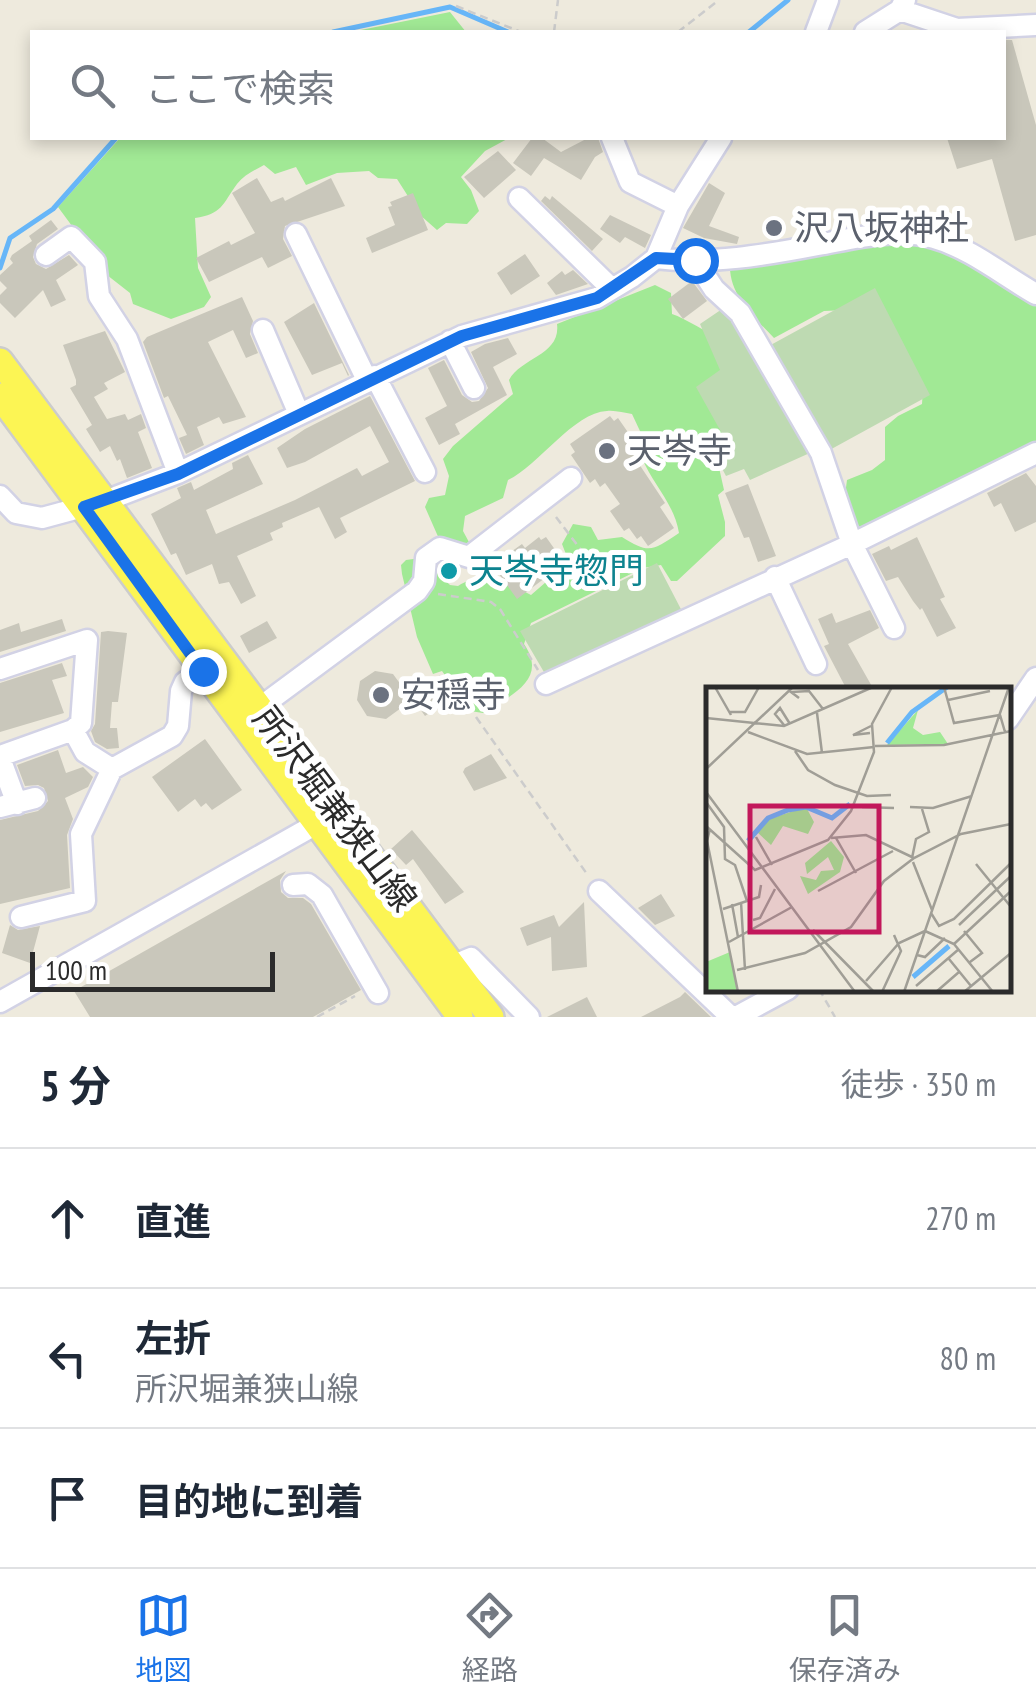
<!DOCTYPE html>
<html lang="ja">
<meta charset="utf-8">
<style>
:root{--surface:#fff;--page:#f2f2f3;--text:#1f2937;--muted:#747a83;--line:#e0e1e3;--accent:#1a73e8}
body{margin:0;font-family:"PT Sans Narrow","Noto Sans JP",sans-serif;background:var(--page);color:var(--text)}
.scale{position:absolute;left:30px;bottom:25px;width:245px;box-sizing:border-box;padding-left:10px;border:5px solid #2b2b2b;border-top:0;font-size:28px;line-height:35px;white-space:nowrap;color:#2b2b2b;-webkit-text-stroke:8px #fff;paint-order:stroke}
.stop{position:absolute;width:30px;height:30px;margin:-22px;border:8px solid #1a73e8;border-radius:50%;background:#fff}
.stop.end{background:#1a73e8;border-color:#fff;box-shadow:0 2px 10px #0008}
.list{margin:0;padding:0;list-style:none}
h2{display:flex;justify-content:space-between;align-items:center;height:130px;margin:0;padding:0 40px;font-size:42px}
h2 small{font-size:32px;font-weight:400;color:var(--muted)}
.list li{display:grid;grid-template-columns:65px 1fr auto;gap:30px;align-items:center;box-sizing:border-box;height:140px;padding:0 40px;border-top:2px solid var(--line)}
.list b{display:block;font-size:38px;white-space:nowrap}
.list p{margin:0;font-size:32px;white-space:nowrap;color:var(--muted)}
.list em{font-size:32px;font-style:normal;color:var(--muted)}
.icon{flex:none;width:55px;height:55px;fill:none;stroke:currentColor;stroke-width:2;stroke-linecap:round;stroke-linejoin:round}
.map{position:relative;flex:none;width:1036px;height:1017px;overflow:hidden}
.search{position:absolute;background:var(--surface);box-shadow:0 5px 15px #0003;left:30px;right:30px;top:30px;height:110px;display:flex;align-items:center;gap:25px;box-sizing:border-box;padding:0 35px;border-radius:0px;color:var(--muted);font-size:38px}
.sheet{height:550px;background:var(--surface)}
nav{display:flex;justify-content:space-around;align-items:center;box-sizing:border-box;height:140px;border-top:2px solid var(--line);background:var(--surface);font-size:28px;color:var(--muted)}
nav a{display:grid;justify-items:center;gap:5px}
nav .on{color:var(--accent)}
.map>svg:first-child{display:block}
.green{fill:#a1e995}
.cemetery{fill:#bedab2}
.lines{fill:none;stroke-linecap:round;stroke-linejoin:round}
.stream{stroke:#67b6f8;stroke-width:5}
.building{fill:#c9c7bb}
.minor-casing{stroke:#d2d2e5;stroke-width:25}
.major-casing{stroke:#ccc;stroke-width:30}
.path{stroke:#ccc;stroke-width:2.5;stroke-dasharray:8 5;stroke-linecap:butt}
.minor{stroke:#fff;stroke-width:20}
.major{stroke:#fcf554;stroke-width:25}
.route{stroke:#1a73e8;stroke-width:12}
.worship-dot{fill:#6b7280;stroke:#fff;stroke-width:4}
.culture-dot{fill:#0f9aa8;stroke:#fff;stroke-width:4}
.labels{text-anchor:middle;stroke-width:10;stroke-linejoin:round;paint-order:stroke}
.worship-label{font-size:35px;fill:#5b616d;stroke:#fff;text-anchor:start}
.culture-label{font-size:35px;fill:#0d838f;stroke:#fff;text-anchor:start}
.street-label{font-size:35px;fill:#2b2b2b;stroke:#fff}
.inset-river{fill:none;stroke:#67b6f8;stroke-width:5}
.inset-road{fill:none;stroke:#a09e96;stroke-width:2.5}
.view{fill:#c2185b;fill-opacity:0.15;stroke:#c2185b;stroke-width:5}
.inset-edge{fill:none;stroke:#2b2b2b;stroke-width:5}
</style>
<div class="map">
<svg width="1036" height="1017" viewBox="0 0 1036 1017">
<rect width="100%" height="100%" fill="#eeeadd"/>
<path class="green" d="M450,12l16,20h-115z
M120,138h389l-24,13 -24,26 10,13 8,21 -12,13 -21,-1 -9,7 -17,-15 -23,-36 -19,-1 -9,-7 -32,2 -31,12 -10,-18 -21,7 -11,-9c-9,5 -20,10 -27,19 -15,21 -15,30 -42,34l3,50 13,29 -7,10 -33,12 -38,-15 -3,-11 -23,-18 -20,-39 -15,-10 -14,-19z
M897,240l56,15 83,49v142l-179,85 -12,-36 2,-15 25,-10 13,-10v-33l13,-11 24,-12 1,-15 -76,-79 -23,1 -50,27c-19,-20 -44,-42 -44,-71z
M655,285l16,8 1,21c15,5 25,14 40,19l33,91 -29,30 8,36 -6,5 7,27v14l-48,45h-6l-10,-16 -18,3 -112,55 -7,21c25,36 -14,52 -41,69l-13,-2 -28,-40 -9,3 -16,-37 -15,-63 -1,-9 5,-5 15,-2 29,27 8,1c25,-17 48,-4 73,9l38,-33 -7,-18 11,-20 18,3 7,13 24,-3c28,18 31,13 57,-4 -5,-30 -26,-48 -37,-75l5,-12 -15,-32c-8,-1 -17,-4 -25,-3 -33,1 -69,55 -99,69l-5,18 -38,18 -2,15 7,13 -12,4 -18,-7 -15,-34 4,-9 16,-3 4,-19 -6,-17 10,-13 60,-52 -4,-14c13,-23 52,-25 48,-56z"/>
<path class="cemetery" d="M875,288l55,107 -104,57 -59,-105z
M728,305l84,147 -62,28 -6,-11 -18,7 -9,-17 12,-13 -33,-59 24,-17 -20,-46z
M657,563l27,52 -136,64 -28,-48z"/>
<g class="lines">
<path class="stream" d="M333,32l117,-25 58,25
M749,32l39,-32
M0,268l10,-30 43,-29 63,-71"/>
</g>
<path class="building" d="M1004,40h8l24,85v110l-21,6 -23,-82 -35,10 -10,-31h57z
M532,138h10l19,14 27,-14h10l5,14 -8,5 -14,23 -37,-22 -13,18 -18,-13z
M498,151l18,19 -32,28 -20,-21z
M257,178l14,24 12,-5 2,4 46,-23 14,28 -60,20 -2,13 9,17 -24,12 -6,-11 -53,25 -13,-24 33,-17 2,4 24,-12 -23,-40z
M709,183l16,10 -16,33 30,11 -2,7 -33,-6 -21,-10z
M413,193l15,37 -56,23 -6,-15 29,-13 -7,-18 4,-1 -2,-4z
M545,196l5,4 2,-4 51,43 -11,12 -51,-50z
M610,215l41,20 -6,13 -20,-11 -5,6 -20,-14z
M51,220l7,9 -21,15 -4,13 3,7 10,5 23,-14 9,10 -22,15 10,20 -15,7 -8,-17 -28,28 -15,-15v-8l7,-7 -7,-7v-6l13,-12 -3,-4 2,-4 20,-14 -3,-5z
M525,254l15,22 -29,19 -14,-22z
M573,270l15,14 -32,11 -9,-12 15,-12 3,4z
M692,281l15,20 -24,18 -15,-20z
M242,297l11,24 -3,13 8,19 -12,5 -13,-28 -25,12 38,75 -23,7 -4,-7 -22,10 7,18 -18,9 -7,-16 8,-3 -19,-39 -4,2 -21,-56 4,-5z
M314,303l35,72 -1,1 -6,-13 -30,12 -28,-53z
M105,331l20,41 -21,11 4,6 -14,8 13,22 18,-5 3,6 13,-6 5,14 -8,4 14,36 -25,10 -7,-19 -3,2 -7,-15 -10,6 -14,-23 6,-4 -22,-37 6,-3v-5l-13,-35z
M508,338l9,16 -24,13 14,28 -52,29 5,10 -21,11 -14,-27 22,-12 -19,-38 16,-8 18,35 10,7 7,-1 9,-13 -17,-36 14,-8z
M370,396l45,85 -75,37 7,14 -12,7 -16,-32 -37,16 1,4 -13,6 3,7 -36,16 19,40 -15,8 -12,-22 -10,2 -7,-20 -26,11 -10,-22 -5,2 -20,-41 30,-16 -4,-10 14,-6 3,8 39,-21 -1,-6 16,-8 15,29 -57,26 10,24 79,-34 62,-32 5,8 27,-14 -19,-36 -65,36 -18,6 -10,-20 28,-19z
M610,416l4,5 4,-3 23,33 -5,3 4,5 -3,2 28,42 -5,4 14,21 -26,18 -7,-10 -4,3 -8,-11 -5,3 -14,-20 10,-7 -15,-21 -5,4 -5,-8 -5,4 -19,-28 4,-3 -5,-8z
M1026,473l10,13v36l-21,10 -14,-29 -7,4 -7,-14z
M748,484l28,72 -18,6 -9,-25 -5,1 -19,-45z
M539,537l2,3 5,-3 15,21 -4,3 4,5 -44,33 -21,-29 15,-11 -3,-5 14,-10 3,4z
M917,537l28,60 -5,2 16,29 -19,9 -15,-29 -2,2 -7,-9 -15,-24 -12,4 -14,-27 17,-8 2,4z
M870,610l9,18 -31,16 26,46h-27l-23,-44 5,-2 -11,-25 14,-6 4,10z
M62,619l4,12 -66,21v-22l19,-7 2,9z
M267,621l10,17 -28,15 -9,-17z
M108,631l19,2 -9,69h-6l-2,26h7l2,20 -12,1 -12,-7 -4,-11 4,-7 6,-92z
M62,663l5,13 -15,4 12,33 -64,19v-49z
M375,671l18,3 19,26 -26,19 -19,-3 -10,-16 3,-19z
M440,675l15,21 -30,20 -15,-21z
M205,739l37,51 -30,20 -6,-7 -5,4 -6,-8 -17,13 -26,-35z
M58,750l8,23 17,-6 10,10 -5,10 -23,11 8,21 -6,16 3,53 -70,16v-84l38,-9 10,-10 -4,-13 -6,-3 -13,1 -8,-21z
M491,754l16,24 -33,13 -11,-19 2,-4z
M412,830l52,62 -19,12 -32,-45 -7,6 -15,-16z
M286,871l-6,9 1,12 7,6h15l8,6 50,86 -48,27h-223l-16,-26z
M661,894l14,22 -20,9 -17,-17z
M584,902l3,65 -35,4 -1,-34 -24,9 -7,-18 34,-13 5,12z
M10,925l8,5 22,-4 -10,37 -28,-10z
M685,992l26,25h-70l39,-20z
M587,997l10,20h-50z"/>
<g class="lines">
<g class="minor-casing">
<path id="minor" d="M900,10l57,19 79,-4
M816,32l12,-32
M865,32l35,-22 5,-10
M612,138l18,44 48,24
M519,198l93,91
M296,234l71,146
M46,255l25,-18 24,25 4,34 28,43 51,134
M656,258c53,7 110,-3 162,-13 38,-7 78,-18 116,-7 36,10 70,38 102,56
M695,260l19,29 26,24 81,140 31,91 42,84
M263,330l36,84
M450,341l24,47
M375,376l50,96
M0,496l16,17 26,5 63,-17 73,-28 284,-137 135,-38 35,-21 24,-19 22,-52 43,-68
M775,577l41,87
M0,669l87,-29 -6,83 -8,7 -73,26
M546,684l306,-140 184,-91
M259,708l158,-117 7,-10 2,-23 14,-10 29,9 102,-79
M1008,719l28,-41
M73,730l12,22 27,17
M0,758l17,46
M0,807l35,-9
M293,885l15,-1 14,11 56,98
M599,891l132,126
M21,917l64,-16 -4,-67 31,-65 60,-33 6,-10 3,-35 4,-9 18,-11
M454,965l17,-7 58,59
M0,1002l329,-185
M736,1017l52,-28"/>
</g>
<g class="major-casing">
<path id="major" d="M0,361l491,656
M0,396l460,621"/>
</g>
<path class="path" d="M456,6l65,26
M554,32l4,-32
M678,32l41,-32
M556,517l53,70
M438,594l53,8 9,7 38,61
M476,717l111,157
M819,989l16,28
M317,1017l38,-21"/>
<use href="#minor" class="minor"/>
<use href="#major" class="major"/>
</g>
<g class="lines">
<path class="route" d="M203,671l-119,-164 94,-33 284,-138 135,-38 59,-40 39,2"/>
</g>
<g class="worship-dot">
<circle cx="774" cy="228" r="10"/>
<circle cx="607" cy="451" r="10"/>
<circle cx="381" cy="695" r="10"/>
</g>
<circle class="culture-dot" cx="449" cy="571" r="10"/>
<g class="labels">
<g class="worship-label">
<text x="794" y="240">沢八坂神社</text>
<text x="627" y="463">天岑寺</text>
<text x="401" y="707">安穏寺</text>
</g>
<g class="culture-label">
<text x="469" y="583">天岑寺惣門</text>
</g>
<g class="street-label">
<text transform="translate(335 809) rotate(53)" y="12">所沢堀兼狭山線</text>
</g>
</g>
<g transform="translate(706 687)">
<rect width="305" height="305" fill="#eeeadd"/>
<path d="M212,23l-5,18 10,7 17,-3 8,12 -61,1zM100,120l8,15 -6,12 -25,-8 -12,19 -14,-13 12,-13zM125,154l13,16 -4,15 -32,22 -8,-18 16,4 5,-9 13,-1 -6,-13 -21,17 -2,-11zM24,265l7,40h-31v-30z" fill="#a1e995"/>
<path class="inset-river" d="M181,56l25,-31 35,-25M42,154l20,-23 20,-8 18,-3 26,11 18,-14M207,290l36,-31"/>
<path class="inset-road" d="M9,0l16,28M238,0l10,36 46,-8 5,17M93,11l-8,-6 18,-1 14,18M242,13l42,-9M24,25h15l14,-25M111,26l5,40M0,31l78,8 89,-39M78,38l-9,-11 5,-6 10,16M42,45l59,22 67,-7M164,46l-17,2 18,-9M169,59l69,-1 67,-14M89,64l13,19 27,15 32,11 24,-1M0,82l87,-82M0,105l149,200M0,115l18,25 1,32 10,6 12,36M156,120l32,1M204,120l23,1 39,-12M0,139l49,44 73,-30 23,-29 23,-59 -2,-28 20,-37M4,142l-3,12 31,151M50,150l16,28M125,151l35,-3 48,23 47,-24 50,-10M130,151l20,35M206,171l4,-19 13,-7 -7,-23M207,175l19,48M270,177l35,43M112,204l75,-40M35,215l4,68M26,217l6,33M17,222l36,-12 2,-12M225,226l8,13 15,-7 57,-56M47,233l7,-2 15,-29M253,238l52,-49M107,243l61,62M219,244l29,13 39,48M258,244l18,22 -12,9M23,255l63,-35M248,257l57,-53M211,268l8,2 20,-19M243,272l22,27M31,283l68,-17 46,-26 33,-46 30,-23M160,294l33,-38 26,-12M210,299l43,-37M176,305l19,-41 -7,-16M198,305l105,-305M230,305l23,-20M258,305l47,-39"/>
<path class="view" d="M44,119h129v126h-129z"/>
<rect width="305" height="305" class="inset-edge"/>
</g>
</svg>
<div class="scale">100 m</div>
<div class="stop" style="left:695px;top:260px"></div>
<div class="stop end" style="left:203px;top:671px"></div>
<div class="search"><svg class="icon" aria-label="search" viewBox="0 0 24 24"><circle cx="10" cy="10" r="6"/><path d="M15 15l6 6"/></svg>ここで検索</div>
</div>
<section class="sheet">
<h2>5 分<small>徒歩 · 350 m</small></h2>
<ul class="list">
<li><svg class="icon" aria-label="ahead" viewBox="0 0 24 24"><path d="M12 20V5M6 11l6-6 6 6"/></svg><div><b>直進</b></div><em>270 m</em></li>
<li><svg class="icon" aria-label="left" viewBox="0 0 24 24"><path d="M17 20v-9H6M10 6l-5 5 5 5"/></svg><div><b>左折</b><p>所沢堀兼狭山線</p></div><em>80 m</em></li>
<li><svg class="icon" aria-label="arrive" viewBox="0 0 24 24"><path d="M6 21V4h12l-3 4 3 4H6"/></svg><div><b>目的地に到着</b></div></li>
</ul>
</section>
<nav>
<a class="on"><svg class="icon" aria-label="map" viewBox="0 0 24 24"><path d="M3 6l6-2 6 2 6-2v14l-6 2-6-2-6 2zM9 4v14M15 6v14"/></svg>地図</a>
<a><svg class="icon" aria-label="directions" viewBox="0 0 24 24"><path d="M12 3l9 9-9 9-9-9zM9 14v-3h6M13 9l2 2-2 2"/></svg>経路</a>
<a><svg class="icon" aria-label="saved" viewBox="0 0 24 24"><path d="M7 4h10v16l-5-4-5 4z"/></svg>保存済み</a>
</nav>
